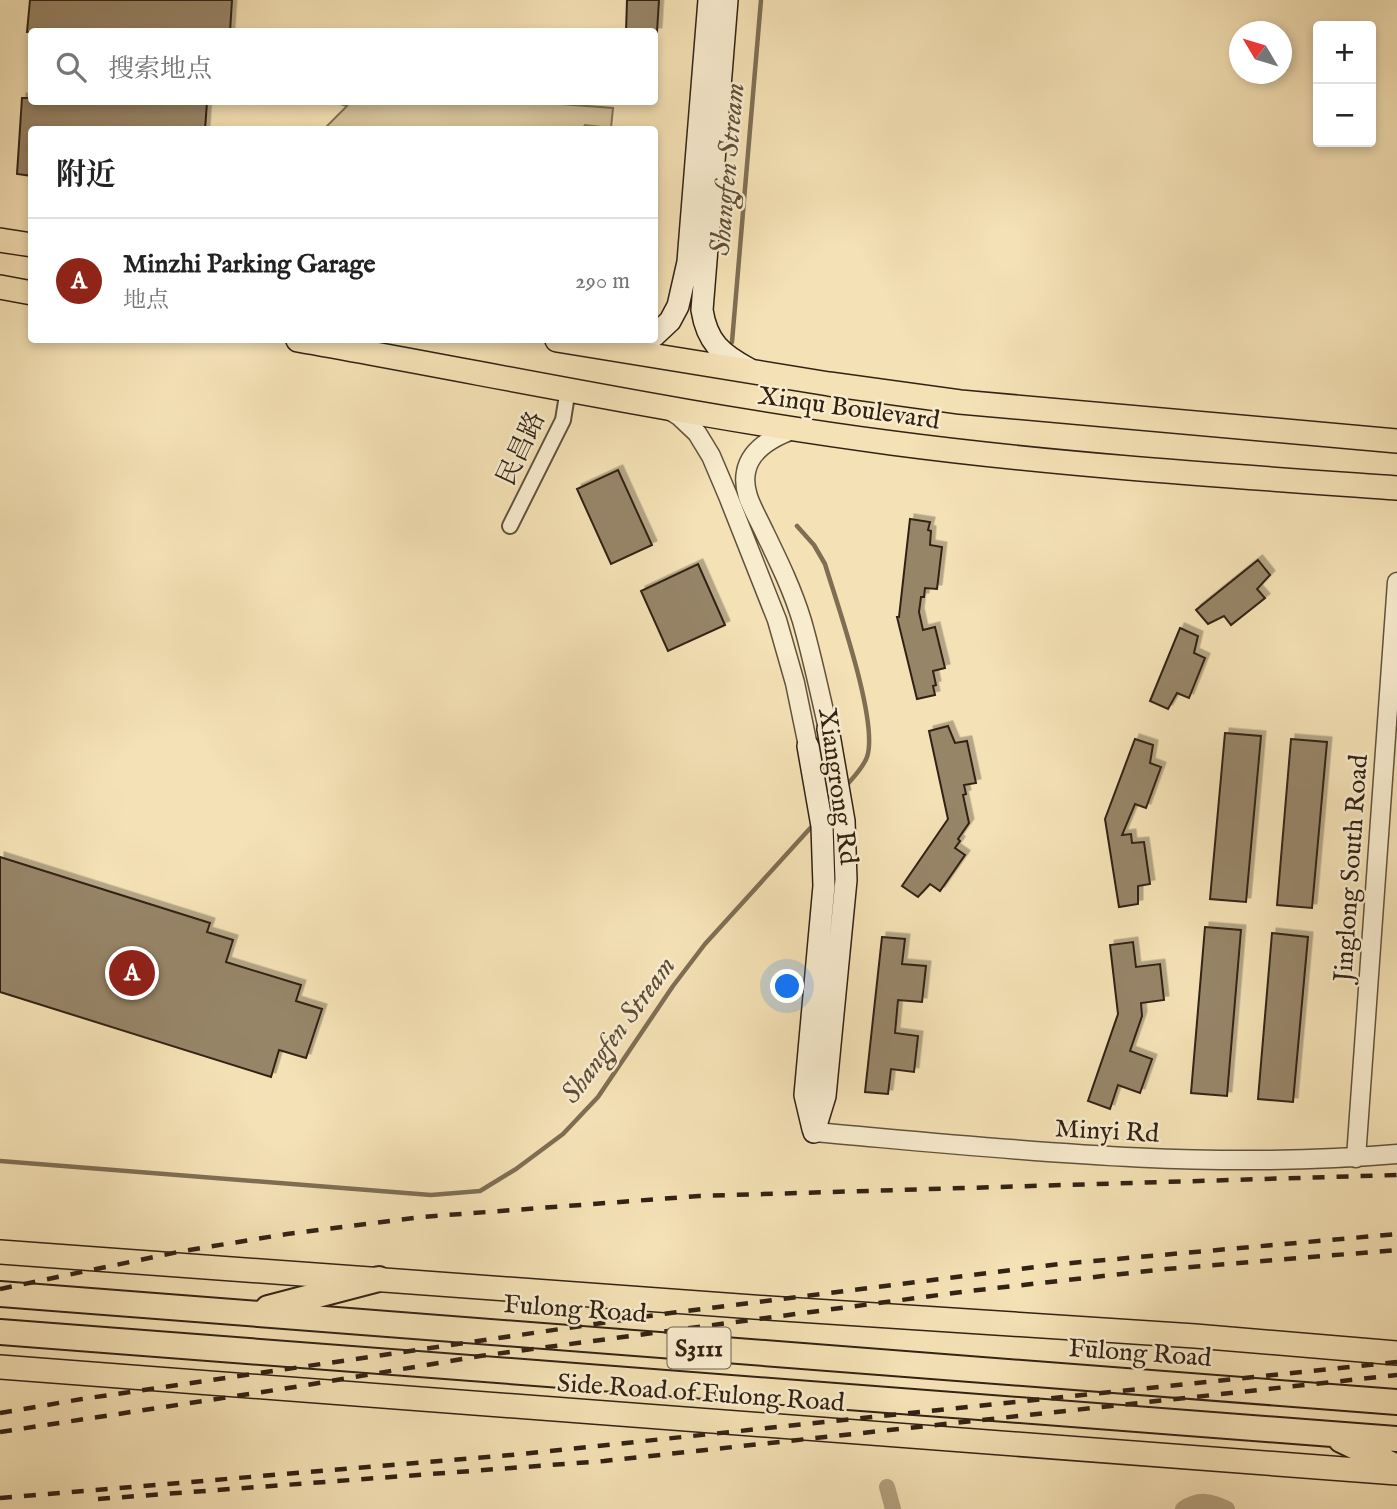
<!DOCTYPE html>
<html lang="zh">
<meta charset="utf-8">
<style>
:root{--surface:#fff;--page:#f2f2f2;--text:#222;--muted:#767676;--line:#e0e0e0;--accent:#8f2418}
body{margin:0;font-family:"IM FELL English","Noto Serif SC",serif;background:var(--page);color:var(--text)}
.controls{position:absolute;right:21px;top:21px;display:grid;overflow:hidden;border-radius:7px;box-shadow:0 4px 10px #0003}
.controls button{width:63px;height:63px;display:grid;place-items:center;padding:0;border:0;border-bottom:2px solid var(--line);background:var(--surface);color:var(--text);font:35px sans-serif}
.compass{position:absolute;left:1229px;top:21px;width:63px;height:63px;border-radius:50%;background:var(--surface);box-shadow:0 4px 10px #0003;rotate:308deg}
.you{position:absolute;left:788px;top:987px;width:24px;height:24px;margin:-18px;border:5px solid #fff;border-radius:50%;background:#1a73e8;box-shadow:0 0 0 10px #1a73e833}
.badge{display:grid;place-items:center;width:46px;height:46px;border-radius:50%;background:var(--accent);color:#fff;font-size:23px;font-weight:700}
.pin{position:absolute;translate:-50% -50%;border:4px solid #fff;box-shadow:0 2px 7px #0006}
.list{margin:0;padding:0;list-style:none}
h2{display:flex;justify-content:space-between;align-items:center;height:91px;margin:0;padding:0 28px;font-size:30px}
h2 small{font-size:23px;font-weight:400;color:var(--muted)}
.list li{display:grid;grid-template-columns:46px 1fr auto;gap:21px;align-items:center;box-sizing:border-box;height:126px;padding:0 28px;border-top:2px solid var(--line)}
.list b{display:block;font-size:26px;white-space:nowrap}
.list p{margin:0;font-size:23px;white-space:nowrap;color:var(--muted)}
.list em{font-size:23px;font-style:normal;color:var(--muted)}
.icon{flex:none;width:38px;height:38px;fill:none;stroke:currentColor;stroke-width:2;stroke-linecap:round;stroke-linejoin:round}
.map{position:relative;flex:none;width:1397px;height:1509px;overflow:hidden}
.search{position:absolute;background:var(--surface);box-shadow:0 4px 10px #0003;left:28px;top:28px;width:630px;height:77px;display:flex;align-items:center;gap:18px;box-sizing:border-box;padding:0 24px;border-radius:7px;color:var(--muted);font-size:26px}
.panel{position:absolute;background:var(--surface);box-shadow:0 4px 10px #0003;left:28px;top:126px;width:630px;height:217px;border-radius:7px}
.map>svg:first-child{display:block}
.green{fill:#d3c19a;stroke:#827257;stroke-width:2}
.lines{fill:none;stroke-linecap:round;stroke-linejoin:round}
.stream{stroke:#7f6e54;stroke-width:4.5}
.canal{stroke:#b2a07e;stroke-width:16}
.building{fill:#978568;stroke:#322214;stroke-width:2;filter:url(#shadow)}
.minor-casing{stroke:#62523c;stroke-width:18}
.tertiary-casing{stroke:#62523c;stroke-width:21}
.secondary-casing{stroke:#322214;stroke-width:24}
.primary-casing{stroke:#322214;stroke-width:26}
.trunk-casing{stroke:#322214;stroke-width:28}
.minor{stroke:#f8eccf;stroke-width:14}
.tertiary{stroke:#f8eccf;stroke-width:18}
.secondary{stroke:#f8eccf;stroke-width:21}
.primary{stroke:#f4e1b5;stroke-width:23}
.trunk{stroke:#f4e1b5;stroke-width:24}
.rail{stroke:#322214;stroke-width:4.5;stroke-dasharray:12 12;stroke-linecap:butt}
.labels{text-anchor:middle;stroke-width:5;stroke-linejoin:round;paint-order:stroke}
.shield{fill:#f8eccf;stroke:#6d5f4c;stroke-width:2}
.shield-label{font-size:24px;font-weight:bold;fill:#322214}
.street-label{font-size:26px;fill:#322214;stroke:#f8eccf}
.water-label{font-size:28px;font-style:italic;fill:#5f4e39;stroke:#f8eccf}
</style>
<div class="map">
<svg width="1397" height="1509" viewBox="0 0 1397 1509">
<defs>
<filter id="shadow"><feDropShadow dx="4.5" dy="-4.5" stdDeviation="0" flood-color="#0004"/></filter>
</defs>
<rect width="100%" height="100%" fill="#f4e1b5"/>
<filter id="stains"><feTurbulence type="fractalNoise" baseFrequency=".00286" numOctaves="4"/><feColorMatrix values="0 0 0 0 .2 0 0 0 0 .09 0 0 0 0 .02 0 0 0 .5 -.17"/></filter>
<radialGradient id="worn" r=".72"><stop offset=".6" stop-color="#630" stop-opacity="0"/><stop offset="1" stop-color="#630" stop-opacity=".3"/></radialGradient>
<path class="green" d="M340,102h194l79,6 -2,20 -26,-3 -3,5 -258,-1 23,-23 -7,-2z"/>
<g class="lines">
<path class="stream" d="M732,342l29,-342
M797,526l17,19 11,19c12,40 54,158 42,193 -4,11 -15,22 -22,30
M0,1161l431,34 49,-4 36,-22 47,-35 35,-37 75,-111 32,-42 109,-120"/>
<path class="canal" d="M887,1487l6,22
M1183,1509c16,-11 28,-8 44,0"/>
</g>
<path class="building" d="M30,0h202l-2,32h-203z
M627,0h32l-2,32h-31z
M22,98h10v4h175l-2,28h-173v46l-15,-2z
M618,470l34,75 -41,19 -34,-75z
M910,519l20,3 -2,8 3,1 -1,14 12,2 -5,42 -12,-1 -1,9h-3l-2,15 4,18 12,-3 10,41 -12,3 3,14 -3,1 2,9 -18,4 -20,-82h2z
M1258,560l12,15 -13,14 8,9 -34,27 -7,-9 -16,8 -12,-14z
M698,564l27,61 -57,26 -27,-60z
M1180,628l18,8 -4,17 11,5 -16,40 -12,-5 -9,16 -18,-8z
M948,726l7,17 12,-2 9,42 -12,2 2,9 -3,1 6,28 -11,16 2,2 -5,7 10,7 -25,36 -10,-7 -12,13 -16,-11 46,-67 -19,-88z
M1225,733l36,3 -15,166 -36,-3z
M1135,739l18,6 -3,18 11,4 -15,41 -11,-4 -13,31 9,-1 1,9 12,-1 6,42 -12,2v18l-19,3 -14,-88z
M1291,739l36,3 -15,166 -35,-3z
M0,857l210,66 -3,9 26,8 -7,22 75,23 -5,16 26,8 -16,49 -27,-8 -8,27 -271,-85z
M1205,927l36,3 -14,166 -36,-3z
M1272,933l36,4 -15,165 -35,-3z
M882,937l23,2 -3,25 24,2 -4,36 -24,-2 -3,33 23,3 -4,36 -23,-3 -3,25 -23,-2z
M1133,942l3,25 24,-3 4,36 -23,3 1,13 -12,35 22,8 -12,34 -22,-8 -8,24 -22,-8 30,-87 -8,-69z"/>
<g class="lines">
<g class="minor-casing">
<path id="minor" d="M510,526l53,-106 5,-31"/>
</g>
<g class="tertiary-casing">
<path id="tertiary" d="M669,410l10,6 18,17 14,23 17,40 49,124 18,63 13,63
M795,429c-20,7 -45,20 -49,43 -4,20 8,38 16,55 15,31 30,61 40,94 10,35 18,72 26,108
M814,1132c194,17 388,39 583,22
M1356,1158l41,-576"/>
</g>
<g class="secondary-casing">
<path id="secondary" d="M727,0l-25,310c5,32 19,44 47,59
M654,336l16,-15 8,-15 10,-44 21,-262
M808,746l14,80 2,60 -19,209 8,34
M814,1132l11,-36 21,-216 -2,-59 -16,-92"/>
</g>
<g class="primary-casing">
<path id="primary" d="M0,240l32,5
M0,287l32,6
M298,340c198,35 395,77 594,103 167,22 336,33 505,45
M557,340l272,44 131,18 437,39
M0,1252l768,56 427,28 202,17
M0,1367l1397,106"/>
</g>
<g class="trunk-casing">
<path id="trunk" d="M0,1294l1397,108
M268,1308l111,-29
M0,1332l1397,107
M1341,1440l56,27"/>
</g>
<use href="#minor" class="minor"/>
<use href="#tertiary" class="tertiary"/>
<use href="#secondary" class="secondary"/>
<use href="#primary" class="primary"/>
<use href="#trunk" class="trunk"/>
<path class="rail" d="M0,1289l183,-38 104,-17 134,-17 278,-21 698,-21
M0,1413l82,-14 581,-85 397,-50 337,-30
M0,1432l295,-45 185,-31 489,-65 197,-22 231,-19
M0,1498l511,-43 886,-93
M98,1499l506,-38 793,-86"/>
</g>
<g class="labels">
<rect class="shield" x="667.5" y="1327.5" width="63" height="41" rx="5"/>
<g class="shield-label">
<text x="699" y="1356">S3111</text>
</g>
<g class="street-label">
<text transform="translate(849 407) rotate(8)" y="9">Xinqu Boulevard</text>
<text transform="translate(520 448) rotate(-65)" y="9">民昌路</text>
<text transform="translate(839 786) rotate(82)" y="9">Xiangrong Rd</text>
<text transform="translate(1350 868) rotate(-86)" y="9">Jinglong South Road</text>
<text transform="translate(1107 1130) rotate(3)" y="9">Minyi Rd</text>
<text transform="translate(575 1308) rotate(4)" y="9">Fulong Road</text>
<text transform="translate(1140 1352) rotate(4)" y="9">Fulong Road</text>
<text transform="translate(701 1392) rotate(4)" y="9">Side Road of Fulong Road</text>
</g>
<g class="water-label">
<text transform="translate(726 169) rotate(-85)" y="10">Shangfen Stream</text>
<text transform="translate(617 1029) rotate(-54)" y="10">Shangfen Stream</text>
</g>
</g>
<rect width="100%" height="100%" filter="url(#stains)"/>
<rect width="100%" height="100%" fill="url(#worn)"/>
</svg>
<div class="controls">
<button>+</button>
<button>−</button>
</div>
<svg class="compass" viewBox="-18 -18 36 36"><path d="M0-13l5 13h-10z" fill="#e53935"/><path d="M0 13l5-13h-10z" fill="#767676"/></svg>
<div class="you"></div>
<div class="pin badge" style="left:132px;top:973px">A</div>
<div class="search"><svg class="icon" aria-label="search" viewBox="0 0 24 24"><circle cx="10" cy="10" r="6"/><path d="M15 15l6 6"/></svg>搜索地点</div>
<section class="panel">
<h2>附近<small></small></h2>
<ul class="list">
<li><span class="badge">A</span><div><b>Minzhi Parking Garage</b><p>地点</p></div><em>290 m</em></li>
</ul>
</section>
</div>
